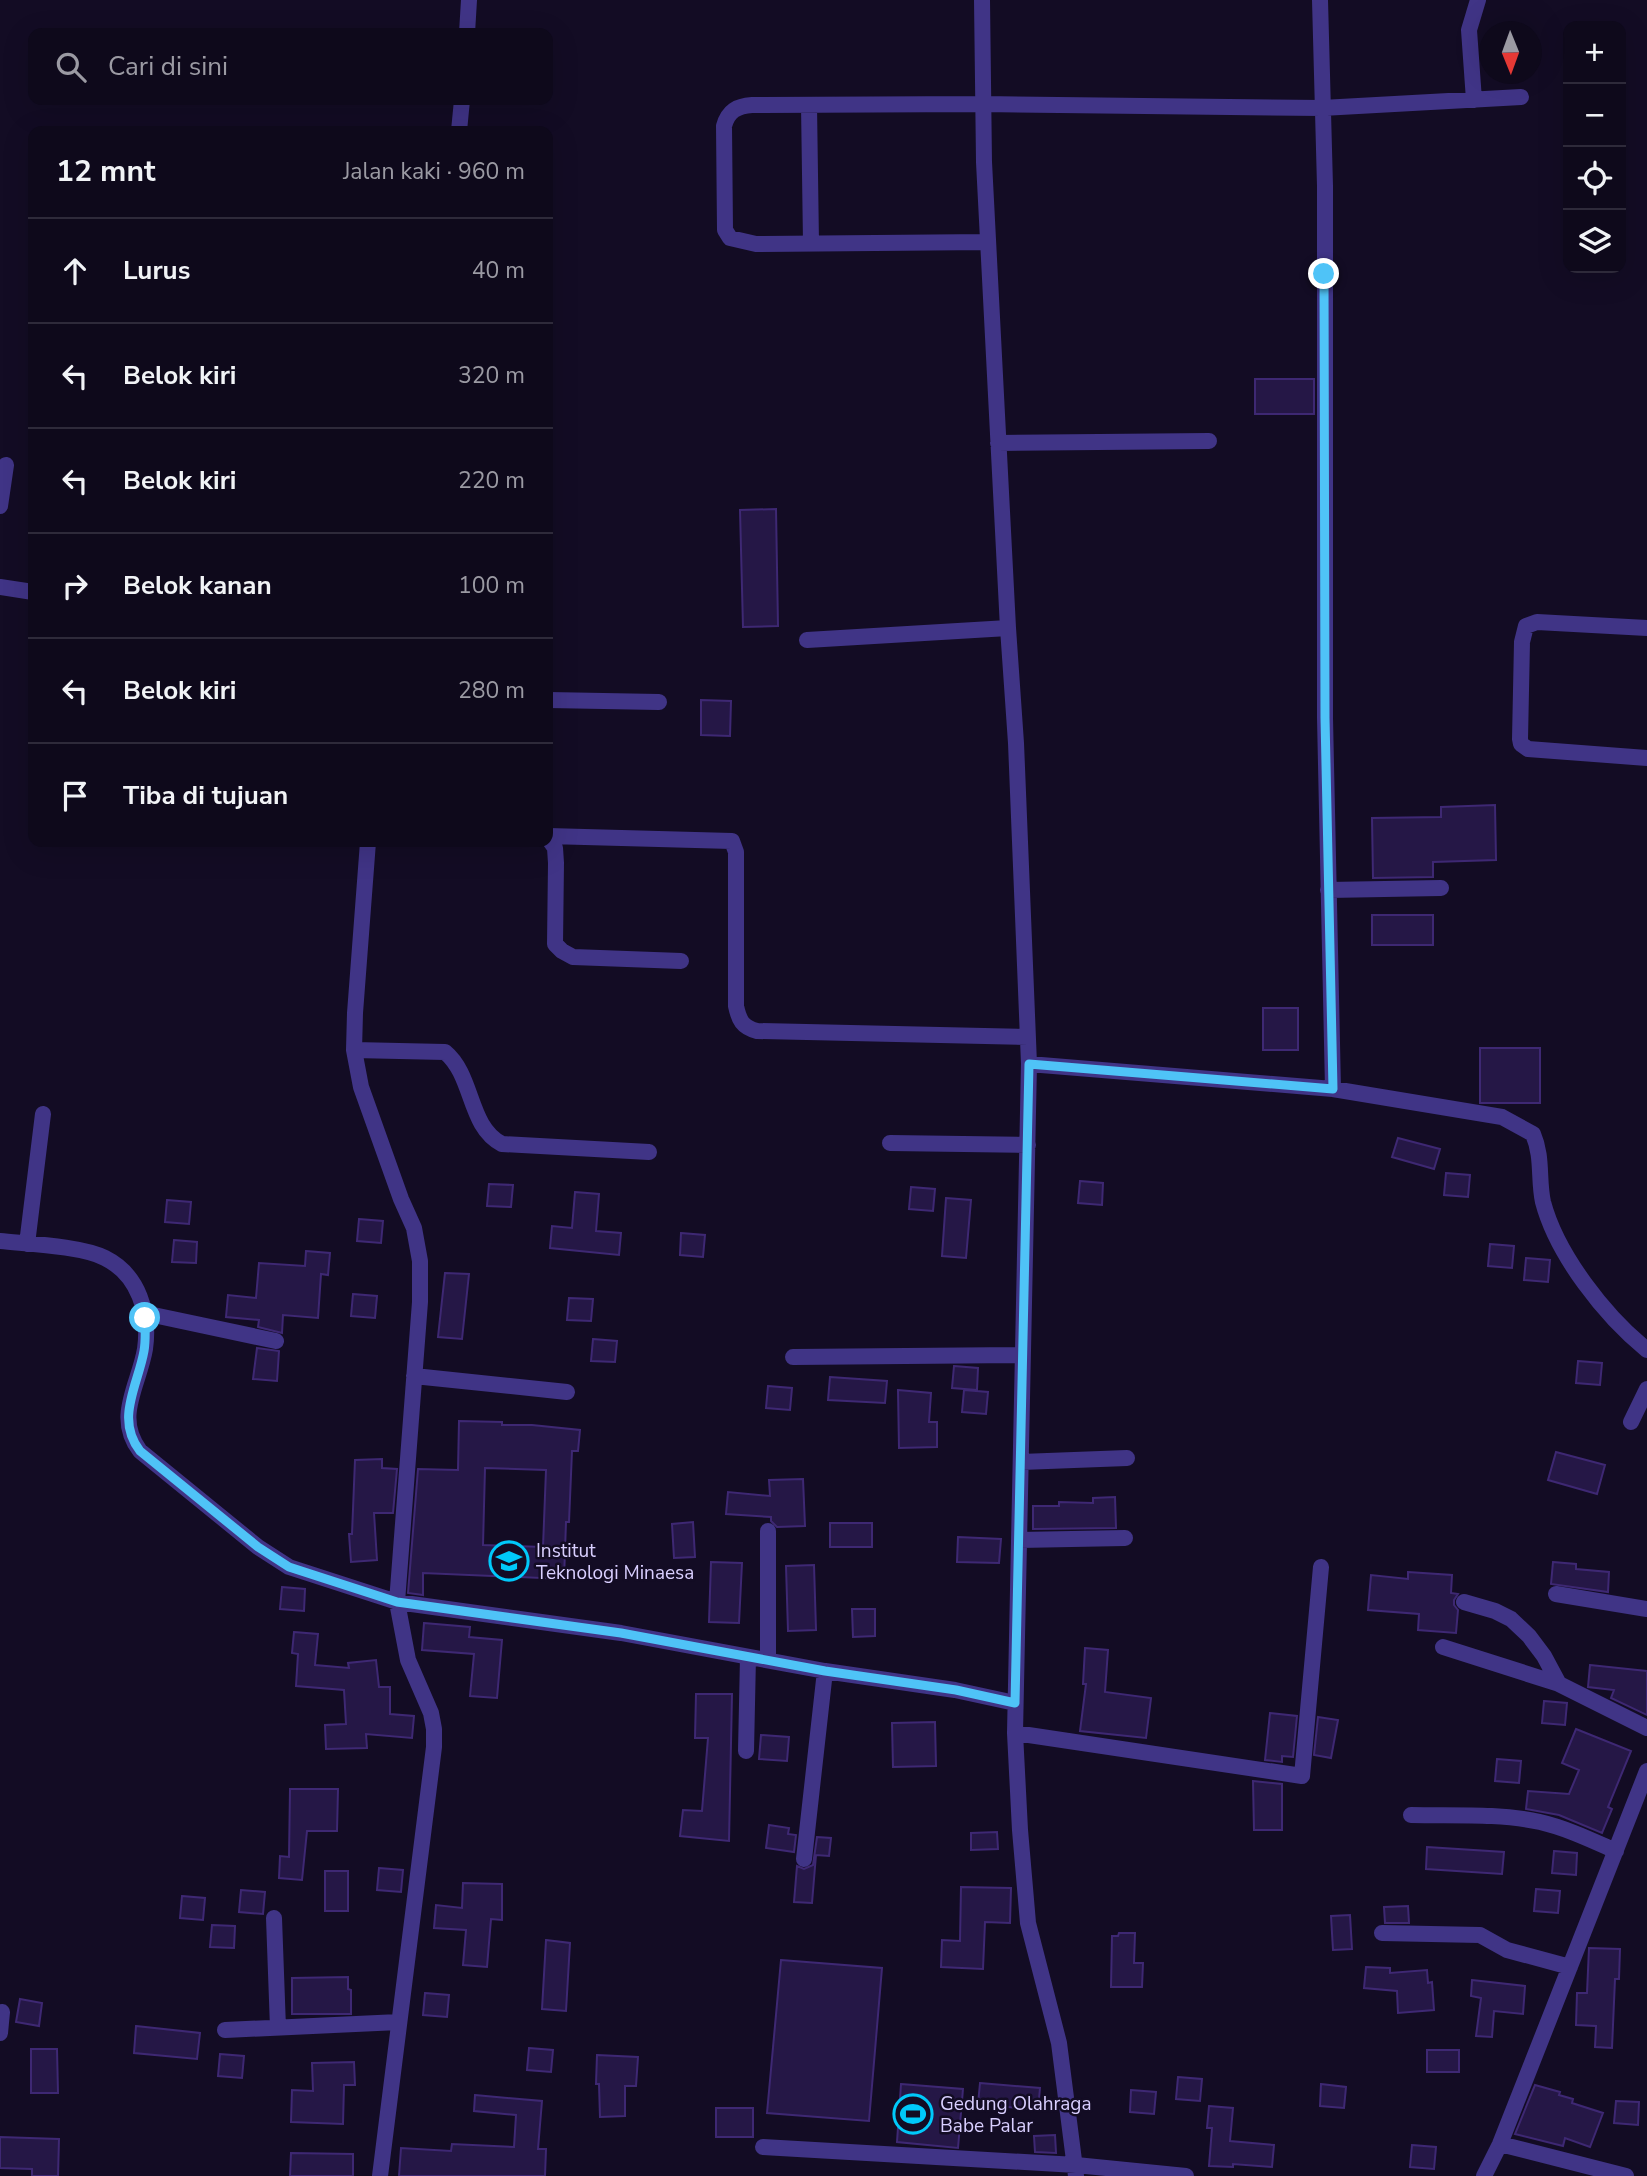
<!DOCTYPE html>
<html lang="id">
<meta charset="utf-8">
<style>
:root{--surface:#0e091b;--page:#1c1728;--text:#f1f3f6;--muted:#9b9aa3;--line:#2e2a3a}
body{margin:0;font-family:"Nunito Sans",sans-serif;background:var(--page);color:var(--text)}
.controls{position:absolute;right:21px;top:21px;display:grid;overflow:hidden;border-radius:14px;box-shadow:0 7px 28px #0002}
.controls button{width:63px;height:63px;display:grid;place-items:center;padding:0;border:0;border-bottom:2px solid var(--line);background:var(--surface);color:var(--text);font:35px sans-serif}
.compass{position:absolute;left:1479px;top:21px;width:63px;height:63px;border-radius:50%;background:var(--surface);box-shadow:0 7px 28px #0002;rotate:179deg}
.stop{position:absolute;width:21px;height:21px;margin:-16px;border:5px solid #4fc3f7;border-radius:50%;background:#fff}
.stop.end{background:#4fc3f7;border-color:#fff;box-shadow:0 2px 7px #0008}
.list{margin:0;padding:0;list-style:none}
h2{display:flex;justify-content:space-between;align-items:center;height:91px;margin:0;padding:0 28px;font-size:30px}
h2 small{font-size:23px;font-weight:400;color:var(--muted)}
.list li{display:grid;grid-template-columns:46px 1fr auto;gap:21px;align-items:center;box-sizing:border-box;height:105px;padding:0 28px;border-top:2px solid var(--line)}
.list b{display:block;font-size:26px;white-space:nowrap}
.list em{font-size:23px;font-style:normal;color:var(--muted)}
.icon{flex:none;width:38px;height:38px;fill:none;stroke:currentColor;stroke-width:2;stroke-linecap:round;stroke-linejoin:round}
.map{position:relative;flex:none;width:1647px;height:2176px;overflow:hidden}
.search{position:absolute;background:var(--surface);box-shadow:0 7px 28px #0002;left:28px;top:28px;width:525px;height:77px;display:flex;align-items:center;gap:18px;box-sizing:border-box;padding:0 24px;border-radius:14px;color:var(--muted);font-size:26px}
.panel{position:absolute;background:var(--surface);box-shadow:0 7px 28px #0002;left:28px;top:126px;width:525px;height:721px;border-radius:14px}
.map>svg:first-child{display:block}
.building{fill:#251746;stroke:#3e2873;stroke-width:2;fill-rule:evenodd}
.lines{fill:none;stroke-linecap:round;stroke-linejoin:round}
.minor{stroke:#403486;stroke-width:16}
.route{stroke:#4fc3f7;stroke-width:9}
.labels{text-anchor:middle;stroke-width:5;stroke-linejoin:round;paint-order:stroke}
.poi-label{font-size:19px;fill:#d9cfff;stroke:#130c24;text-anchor:start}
</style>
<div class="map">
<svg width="1647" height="2176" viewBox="0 0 1647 2176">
<rect width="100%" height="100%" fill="#130c24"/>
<path class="building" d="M1255,379h59v35h-59z
M776,509l2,117 -35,1 -3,-117z
M701,700l30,1 -1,35 -29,-1z
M1495,805l1,55 -63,2v15l-60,1 -1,-60 69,-1v-10z
M1372,915h61v30h-61z
M1263,1008h35v42h-35z
M1480,1048h60v55h-60z
M1398,1138l42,11 -6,20 -42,-12z
M1446,1173l24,2 -2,22 -24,-2z
M1080,1181l23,2 -1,22 -24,-2z
M489,1184l24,1 -2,22 -24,-1z
M911,1187l24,2 -2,22 -24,-2z
M575,1192l24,2 -3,37 25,2 -2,22 -69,-7 2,-22 20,2z
M946,1198l25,2 -5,58 -24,-2z
M167,1200l24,2 -2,22 -24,-2z
M359,1219l24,2 -2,22 -24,-2z
M681,1233l24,2 -2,22 -23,-2z
M174,1240l23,2 -1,21 -24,-1z
M1490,1244l24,2 -2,22 -24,-2z
M306,1251l24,2 -2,22 -7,-1 -3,44 -35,-3 -1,18 -24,-6 1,-7 -33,-3 2,-22 28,3 3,-35 46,3z
M1526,1258l24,2 -2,22 -24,-2z
M445,1273l24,1 -7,65 -24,-2z
M353,1294l24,2 -2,22 -24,-2z
M569,1298l24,1 -2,22 -24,-1z
M593,1339l24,2 -2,21 -24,-1z
M257,1348l22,3 -2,30 -24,-2z
M1578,1361l24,2 -2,22 -24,-2z
M954,1366l24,2 -1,22 -25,-2z
M830,1377l57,4 -2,22 -57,-3z
M768,1386l24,2 -2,22 -24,-2z
M898,1390l33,3 -2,29h8v25l-38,1z
M964,1390l24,2 -2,22 -24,-2z
M459,1421l43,1v3h30l48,5 -2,21h-6l-3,71h-3l-2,57 -141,-6v22l-15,-2 10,-124 40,1zM485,1468l61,2 -3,77 -60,-2z
M1556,1452l49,13 -8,29 -49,-14z
M382,1459v9l15,1 -4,44h-19l3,47 -26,2 -2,-28h3l3,-74z
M803,1479l2,47 -28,1 -6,-6v-4l-45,-3 2,-22 42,4 -1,-16z
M1115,1497l1,31 -83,1v-23h26v-4l34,1v-5z
M693,1522l2,35 -21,1 -2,-34z
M830,1523h42v24h-42z
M958,1537l43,2 -2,24 -42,-1z
M711,1562l31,1 -3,60 -30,-1z
M1553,1562l23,2v5l33,3 -1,20 -57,-8z
M814,1565l2,65 -28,1 -2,-65z
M1408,1572l44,3 -1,18 7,1 -4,6v5l4,5 -2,23 -38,-3 1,-16 -51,-4 3,-35 37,4z
M282,1587l23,2 -1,22 -24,-2z
M852,1609h23v27l-22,1z
M424,1623l46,4 -1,10 33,3 -5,58 -27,-2 4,-42 -52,-4z
M294,1632l24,2 -3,31 34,3 -1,-5 28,-3 3,27h11v27l24,2 -2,22 -46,-4 1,14 -41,1 -1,-24 21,-1 -2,-34 -48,-4 2,-32 -6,-1z
M1085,1648l23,2 -3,42 46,6 -5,40 -66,-7 6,-47h-3z
M1590,1665l57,6v44l-36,-17 3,-8 -26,-3z
M696,1694h36l-3,147 -49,-5 3,-26 19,1 6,-73h-13z
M1544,1701l23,2 -2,22 -23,-2z
M1270,1713l27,3 -4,41 -11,-1v6l-17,-2z
M1318,1717l20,3 -7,38 -17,-3z
M935,1722l1,44 -43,1 -1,-44z
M1576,1729l55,22 -23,56 4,2 -10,24 -43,-18 -33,-6 2,-18 41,3 10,-24 -17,-7z
M761,1735l28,2 -2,24 -28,-2z
M1497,1759l24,2 -2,22 -24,-2z
M1253,1781l29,3v46h-28z
M290,1789h48l-1,42h-30l-5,49 -23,-2 1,-22 9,1z
M769,1825l20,3 -1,6 8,1 -2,17 -28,-4z
M997,1832l1,17 -27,1v-17z
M817,1837l14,1 -2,18 -13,-1 -4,48 -18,-1 3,-36 7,3 9,-4z
M1427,1847l77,5 -2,22 -76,-5z
M1554,1851l23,2 -1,22 -24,-2z
M379,1868l24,2 -2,22 -24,-2z
M325,1871h23v40h-23z
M463,1883l39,1v36l-11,-1 -4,48 -24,-2 3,-35 -32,-2 2,-23 26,3z
M961,1887l50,1 -1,35 -25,-1 -2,47 -42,-2 1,-27 18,1z
M1536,1889l24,2 -2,22 -24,-2z
M241,1890l24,2 -2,22 -24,-2z
M182,1896l23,2 -2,22 -23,-2z
M1408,1906l1,17h-24l-1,-16z
M1350,1915l2,34 -19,1 -2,-34z
M212,1925l23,1 -1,22 -24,-1z
M1119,1933h16l-1,30h9l-1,24h-31l1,-51h6z
M546,1940l24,3 -4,68 -24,-2z
M1589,1948l31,1 -1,30h-4l-3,69 -17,-1 1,-21 -20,-1 1,-32h10z
M781,1960l101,8 -13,153 -102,-8z
M1366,1967l24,1v5l37,-3 1,13 4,-1 2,28 -36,3 -1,-22 -33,-3z
M348,1977v12l3,1v24h-59v-36z
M1472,1980l53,6 -2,28 -29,-3 -2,26 -16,-1 5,-38 -10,-2z
M425,1993l24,2 -2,22 -24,-2z
M20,1999l22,4 -3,23 -23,-4z
M136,2026l64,7 -3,26 -63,-6z
M529,2048l24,2 -2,22 -24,-2z
M31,2049h26l1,44h-27z
M1427,2050h32v22h-32z
M220,2054l24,2 -2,22 -24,-2z
M597,2055l41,2 -2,29h-11v30l-25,1 -1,-33h-3z
M354,2062l1,23h-11l-1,39 -52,-2 1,-32 21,1 -1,-28z
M1178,2077l24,2 -2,22 -24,-2z
M980,2083l60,5 -2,22 -60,-6z
M901,2084l62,5 -5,59 -61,-6z
M1321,2084l25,3 -2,21 -24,-2z
M1535,2085l25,7 -1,3 14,4 -1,4 31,10 -13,34 -25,-9 -2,8 -48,-12z
M1131,2090l25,2 -2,22 -24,-2z
M475,2095l67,6 -4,48h8l-1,27h-146l2,-28 50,3 1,-7 62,3 2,-32 -42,-4z
M1616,2101l23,1 -1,23 -24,-2z
M1209,2106l24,2 -3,33 44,4 -2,22 -39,-3v3l-24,-1 3,-38h-5z
M716,2108h37v29h-37z
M1055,2135l1,18 -21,-1 -1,-16z
M0,2137l59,2 -1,37h-26v-7l-32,-1z
M1412,2145l24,2 -2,22 -24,-2z
M291,2153l62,1v22h-63z"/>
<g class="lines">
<path class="minor" d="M982,0l2,162 24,466 8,115 13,321 -14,669 5,97 8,93 31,120 17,133
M1320,0l5,186v532l8,371 169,28 31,17c10,23 5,45 10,68 14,53 62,114 104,148
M467,33l2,-33
M1474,100l-5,-70 9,-30
M809,105l2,138
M459,131l3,-31
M988,242l-232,2 -26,-6 -5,-8 -1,-104c4,-15 13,-20 28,-21l230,-1 340,4 199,-11
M998,443l211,-2
M0,506l6,-41
M0,587l33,5
M1647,628l-110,-6 -11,4 -4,16 -2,97 1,5 7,5 119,9
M807,640l201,-12
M548,700l111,2
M548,836l184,5 4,11v154c3,14 6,21 21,25l271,6
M548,838l7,10 1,15 -1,81 7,7 11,6 108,4
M368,842l-13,171 -1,37 7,37 40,112 13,29 6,33v41l-23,300 11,58 23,53 3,16v18l-54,429
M1328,890l113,-2
M354,1050l91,2c29,24 23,75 57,92l147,8
M1029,1064l304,25
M890,1143l138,2
M0,1241c28,3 81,5 105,17 34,17 45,55 40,91 -6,36 -31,68 -5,102l118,96 31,20 108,35 224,31 204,38 130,19 60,13
M27,1244l16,-130
M144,1313l132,28
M793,1357l230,-2
M414,1376l153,16
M1631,1422l16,-33
M1021,1462l106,-4
M768,1531v129
M1019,1540l106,-2
M1556,1594l91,15
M1464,1602l31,9 16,8 18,17 15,20 15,28 88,44
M1443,1647l116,37
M1015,1733l287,43 19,-209
M746,1751l2,-94
M1411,1815c42,1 87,-2 129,7 26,6 51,18 76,29
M804,1859l21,-188
M274,1918l4,110
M1382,1933l98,2 27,15 63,17
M225,2030l174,-8
M0,2033l2,-21
M1500,2144l126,32
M763,2147l313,18 110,11
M1484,2176l16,-32 147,-373"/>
</g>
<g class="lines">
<path class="route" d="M145,1318c0,10 1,22 -1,33 -6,34 -29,68 -4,100l118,96 31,20 108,35 224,31 204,38 131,19 59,13 14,-639 304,25 -8,-371 -1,-444"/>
</g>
<defs>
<g id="university-ring" transform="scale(2.0125)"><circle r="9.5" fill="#130c24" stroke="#00c9fa" stroke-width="1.5"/><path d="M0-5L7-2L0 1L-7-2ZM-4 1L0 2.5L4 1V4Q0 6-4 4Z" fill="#00c9fa"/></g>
<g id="stadium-ring" transform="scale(2.0125)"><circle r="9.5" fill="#130c24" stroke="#00c9fa" stroke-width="1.5"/><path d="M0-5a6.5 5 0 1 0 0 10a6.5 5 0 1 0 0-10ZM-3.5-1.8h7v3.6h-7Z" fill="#00c9fa"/></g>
</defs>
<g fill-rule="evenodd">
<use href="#university-ring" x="509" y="1561"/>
<use href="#stadium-ring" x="913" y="2114"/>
</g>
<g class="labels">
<g class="poi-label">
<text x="536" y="1557">Institut<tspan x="536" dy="22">Teknologi Minaesa</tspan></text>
<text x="940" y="2110">Gedung Olahraga<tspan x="940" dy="22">Babe Palar</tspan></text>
</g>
</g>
</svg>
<div class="controls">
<button>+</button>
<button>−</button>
<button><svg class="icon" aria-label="locate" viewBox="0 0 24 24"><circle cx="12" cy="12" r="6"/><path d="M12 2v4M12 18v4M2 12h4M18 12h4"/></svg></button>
<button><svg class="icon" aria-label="layers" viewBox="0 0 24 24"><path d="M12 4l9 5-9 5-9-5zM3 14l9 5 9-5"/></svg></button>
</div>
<svg class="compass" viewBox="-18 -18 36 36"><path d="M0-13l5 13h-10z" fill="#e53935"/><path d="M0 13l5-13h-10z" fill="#9b9aa3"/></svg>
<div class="stop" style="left:145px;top:1318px"></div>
<div class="stop end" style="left:1324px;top:274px"></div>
<div class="search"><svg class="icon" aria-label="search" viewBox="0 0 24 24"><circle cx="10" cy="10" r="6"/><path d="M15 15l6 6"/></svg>Cari di sini</div>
<section class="panel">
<h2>12 mnt<small>Jalan kaki · 960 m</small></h2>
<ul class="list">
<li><svg class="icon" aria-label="ahead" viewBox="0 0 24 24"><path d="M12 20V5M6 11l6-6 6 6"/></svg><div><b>Lurus</b></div><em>40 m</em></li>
<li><svg class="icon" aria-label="left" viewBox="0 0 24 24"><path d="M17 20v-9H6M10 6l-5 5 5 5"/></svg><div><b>Belok kiri</b></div><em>320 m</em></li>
<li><svg class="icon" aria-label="left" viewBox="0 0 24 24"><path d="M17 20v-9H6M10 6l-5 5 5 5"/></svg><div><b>Belok kiri</b></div><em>220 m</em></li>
<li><svg class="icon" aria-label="right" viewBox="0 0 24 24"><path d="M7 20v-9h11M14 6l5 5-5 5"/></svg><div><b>Belok kanan</b></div><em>100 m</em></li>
<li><svg class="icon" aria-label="left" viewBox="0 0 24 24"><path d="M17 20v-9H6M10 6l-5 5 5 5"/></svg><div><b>Belok kiri</b></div><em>280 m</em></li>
<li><svg class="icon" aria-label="arrive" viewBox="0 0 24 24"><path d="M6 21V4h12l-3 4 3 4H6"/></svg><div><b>Tiba di tujuan</b></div></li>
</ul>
</section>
</div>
